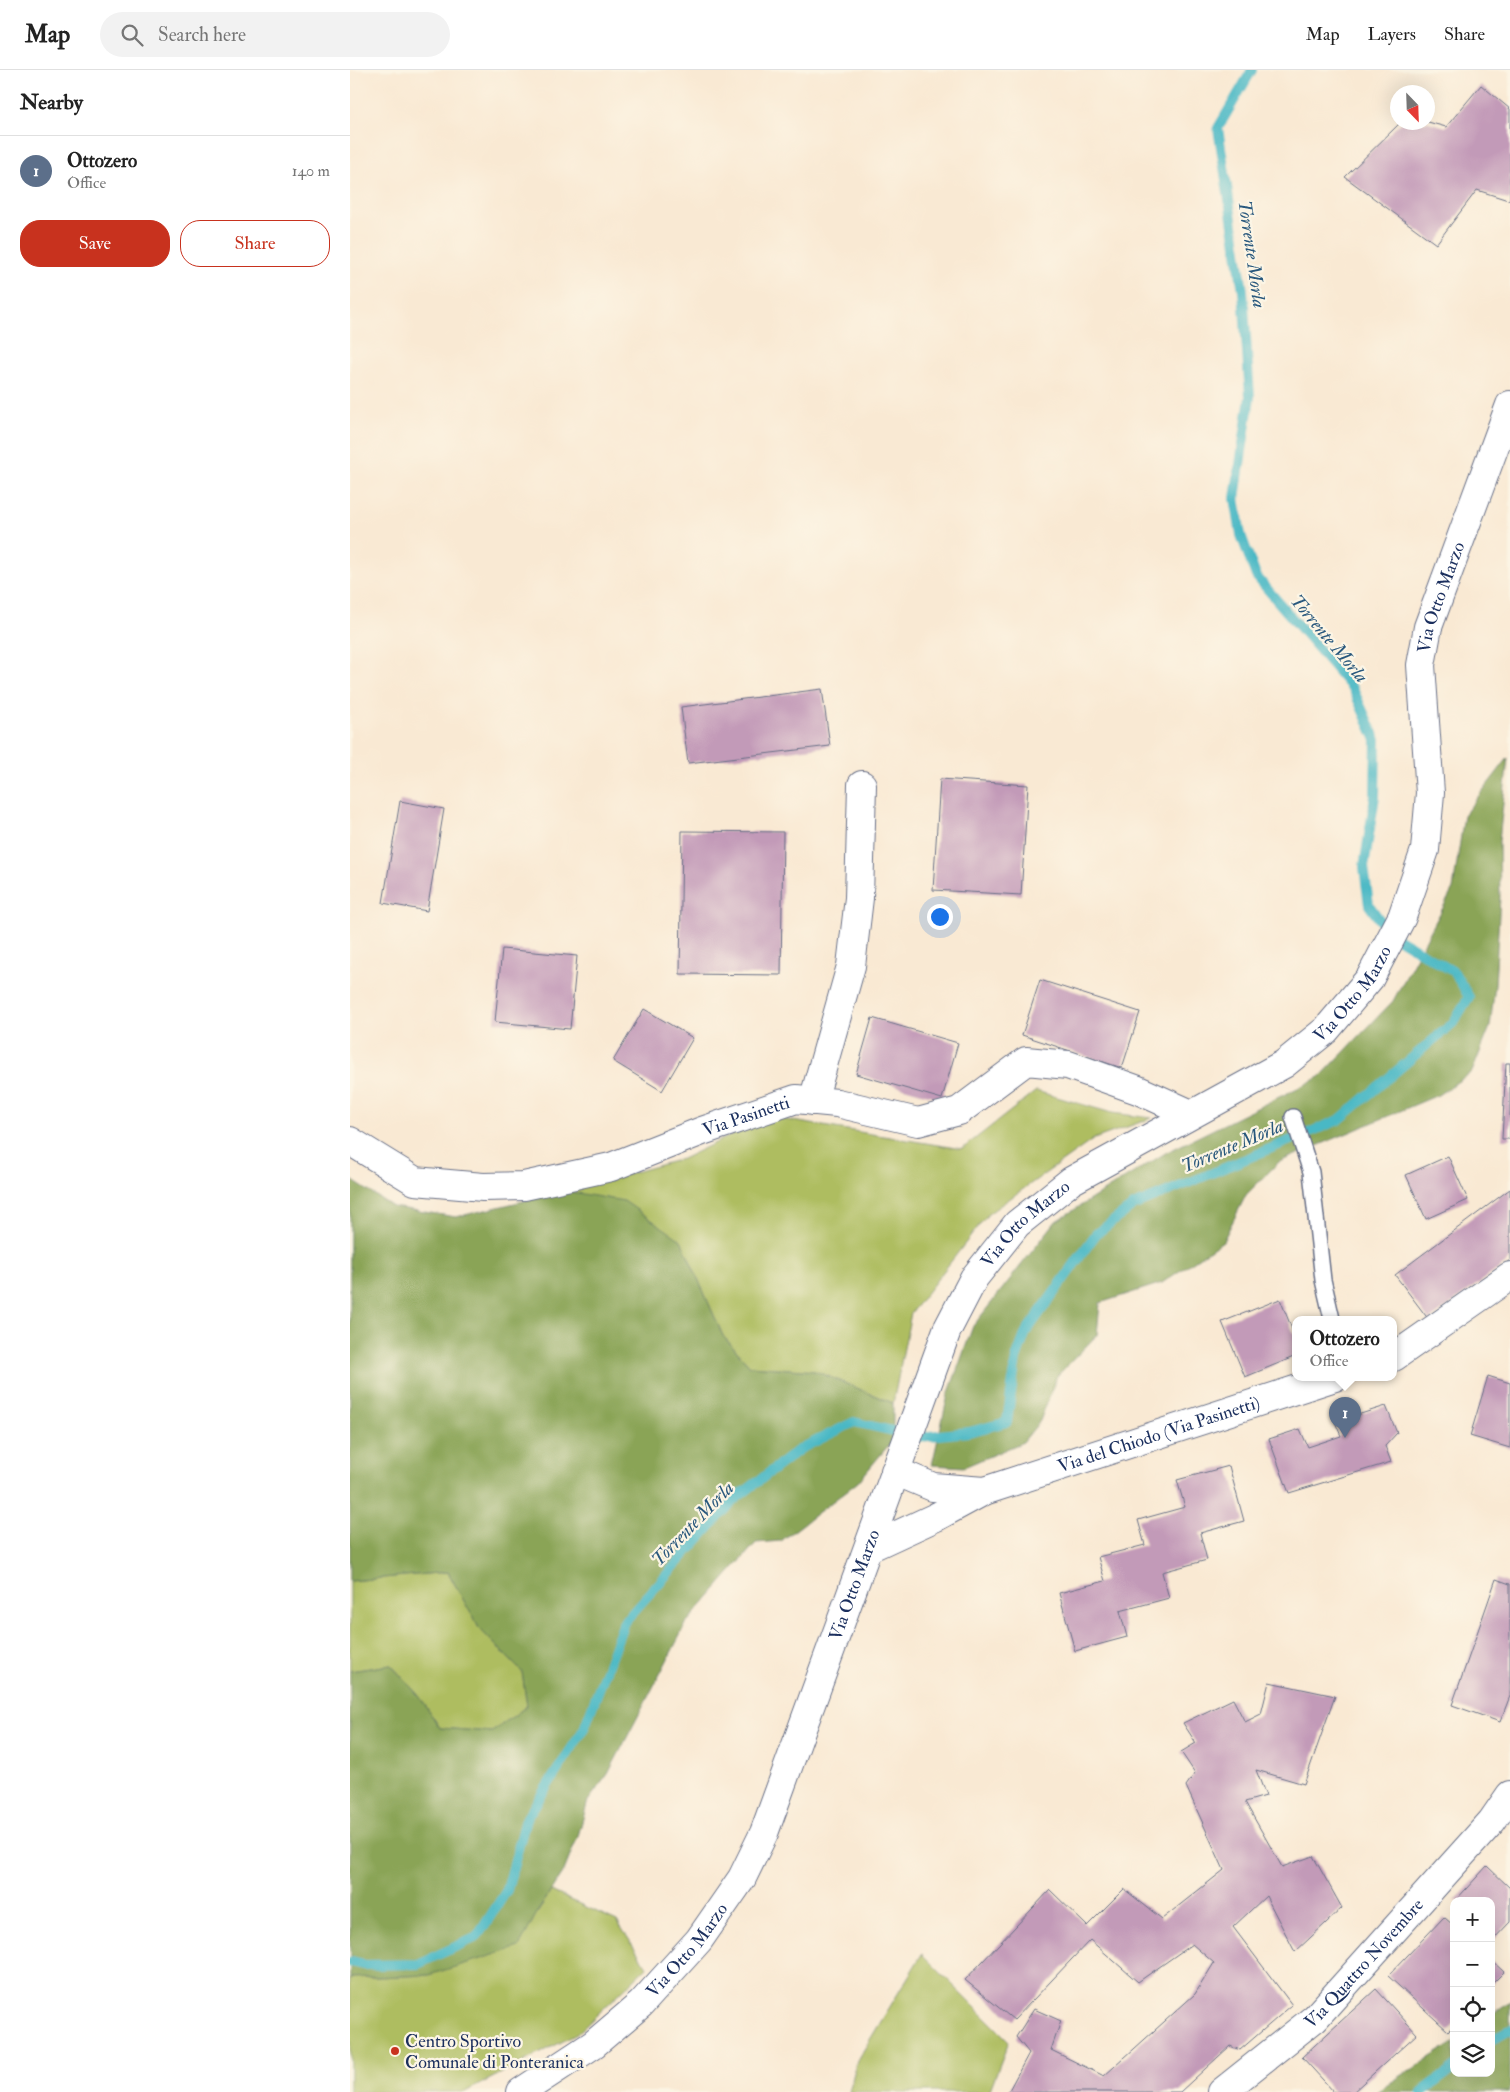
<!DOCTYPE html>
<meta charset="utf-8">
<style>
:root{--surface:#fff;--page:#f2f2f2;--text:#222;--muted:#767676;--line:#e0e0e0;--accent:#c8321e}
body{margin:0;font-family:"IM FELL Double Pica",serif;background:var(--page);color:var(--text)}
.controls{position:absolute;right:15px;bottom:15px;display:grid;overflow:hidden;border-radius:10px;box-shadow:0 5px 20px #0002}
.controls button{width:45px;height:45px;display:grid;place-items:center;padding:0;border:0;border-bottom:1px solid var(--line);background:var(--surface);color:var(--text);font:25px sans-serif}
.compass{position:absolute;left:1040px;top:15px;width:45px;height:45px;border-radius:50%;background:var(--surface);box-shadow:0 5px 20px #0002;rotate:157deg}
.you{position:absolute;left:589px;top:846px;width:18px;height:18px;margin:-12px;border:4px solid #fff;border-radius:50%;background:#1a73e8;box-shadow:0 0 0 8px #1a73e833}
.badge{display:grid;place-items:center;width:32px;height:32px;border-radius:50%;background:var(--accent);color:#fff;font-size:16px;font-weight:700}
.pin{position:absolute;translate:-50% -41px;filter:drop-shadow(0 1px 2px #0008)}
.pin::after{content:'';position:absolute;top:26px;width:18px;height:15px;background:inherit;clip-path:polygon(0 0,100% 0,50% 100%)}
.popup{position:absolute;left:942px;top:1246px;width:105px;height:65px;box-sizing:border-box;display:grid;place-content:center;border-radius:10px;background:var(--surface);filter:drop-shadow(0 1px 4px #0005);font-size:16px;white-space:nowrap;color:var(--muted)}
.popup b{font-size:19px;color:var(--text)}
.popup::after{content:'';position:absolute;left:50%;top:100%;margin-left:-10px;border:10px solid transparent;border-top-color:var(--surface)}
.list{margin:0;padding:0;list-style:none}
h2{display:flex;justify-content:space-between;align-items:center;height:65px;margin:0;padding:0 20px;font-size:21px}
h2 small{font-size:16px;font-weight:400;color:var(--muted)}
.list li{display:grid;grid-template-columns:32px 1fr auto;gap:15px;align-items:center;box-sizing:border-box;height:70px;padding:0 20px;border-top:1px solid var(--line)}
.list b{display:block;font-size:19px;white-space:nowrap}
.list p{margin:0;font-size:16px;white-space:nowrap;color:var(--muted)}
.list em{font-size:16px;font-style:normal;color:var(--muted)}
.actions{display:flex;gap:10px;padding:15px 20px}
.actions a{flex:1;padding:11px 0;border:1px solid var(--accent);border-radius:20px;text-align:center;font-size:18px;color:var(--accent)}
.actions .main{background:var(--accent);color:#fff}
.icon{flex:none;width:28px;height:28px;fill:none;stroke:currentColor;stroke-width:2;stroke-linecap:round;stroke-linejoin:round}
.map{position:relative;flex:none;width:1160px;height:2022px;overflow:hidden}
header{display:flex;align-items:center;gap:30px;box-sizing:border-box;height:70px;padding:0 25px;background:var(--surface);border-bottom:1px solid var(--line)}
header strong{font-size:24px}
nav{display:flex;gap:28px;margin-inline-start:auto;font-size:18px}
.search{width:350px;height:45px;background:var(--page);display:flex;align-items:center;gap:12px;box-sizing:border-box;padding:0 18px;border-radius:28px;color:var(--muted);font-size:19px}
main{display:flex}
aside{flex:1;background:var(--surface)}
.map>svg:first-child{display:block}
.green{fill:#aebd60;stroke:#64765f}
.forest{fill:#8aa456;stroke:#526a5a}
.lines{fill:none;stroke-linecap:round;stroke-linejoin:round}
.stream{stroke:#4ab8c5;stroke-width:10}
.building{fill:#c29ab8}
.lane-casing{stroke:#697087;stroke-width:18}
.street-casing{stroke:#697087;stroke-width:30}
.lane{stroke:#fff;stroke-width:15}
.street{stroke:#fff;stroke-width:28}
.poi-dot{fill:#c8321e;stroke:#fcf5e5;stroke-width:2}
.labels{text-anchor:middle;stroke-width:4.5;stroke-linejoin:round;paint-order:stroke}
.street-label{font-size:18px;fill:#1b2f5e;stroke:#fcf5e5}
.poi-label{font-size:18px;fill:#1b2f5e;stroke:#fcf5e5;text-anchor:start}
.water-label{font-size:19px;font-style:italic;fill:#29587d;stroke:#fcf5e5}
</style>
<header>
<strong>Map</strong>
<div class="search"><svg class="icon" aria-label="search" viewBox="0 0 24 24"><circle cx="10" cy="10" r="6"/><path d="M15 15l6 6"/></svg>Search here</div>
<nav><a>Map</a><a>Layers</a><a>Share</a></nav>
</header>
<main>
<aside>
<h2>Nearby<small></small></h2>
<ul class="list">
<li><span class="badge" style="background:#5c6f8a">1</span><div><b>Ottozero</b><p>Office</p></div><em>140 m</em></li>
</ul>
<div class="actions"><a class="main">Save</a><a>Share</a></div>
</aside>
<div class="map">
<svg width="1160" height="2022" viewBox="0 0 1160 2022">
<rect width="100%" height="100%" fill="#fcf5e5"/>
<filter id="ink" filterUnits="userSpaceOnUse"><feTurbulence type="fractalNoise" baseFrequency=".02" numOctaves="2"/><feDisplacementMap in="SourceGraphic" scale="10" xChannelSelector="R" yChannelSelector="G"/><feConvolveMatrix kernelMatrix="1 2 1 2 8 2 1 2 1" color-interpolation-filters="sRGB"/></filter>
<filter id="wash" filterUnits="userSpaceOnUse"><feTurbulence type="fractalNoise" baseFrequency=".0096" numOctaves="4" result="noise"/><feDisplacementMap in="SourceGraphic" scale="20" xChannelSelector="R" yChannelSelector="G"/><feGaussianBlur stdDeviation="1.12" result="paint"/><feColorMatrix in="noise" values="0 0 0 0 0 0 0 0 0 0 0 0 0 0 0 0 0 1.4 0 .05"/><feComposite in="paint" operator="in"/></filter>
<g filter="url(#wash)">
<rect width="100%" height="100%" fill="#f9e9d3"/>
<path class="green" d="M686,1021l76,22 40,5 -58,21 -106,75 -77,99 -18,90 -78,-32 -65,-5 -27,-30 -42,-96 -116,-49 117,-32 87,-42 193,32z
M98,1502l31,56 43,44 5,34 -35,26 -52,-4 -21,-32 -28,-31 -41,6v-90z
M201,1821l66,30 30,46 -70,67 -112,58h-115v-114l79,-3 109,-63z
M572,1884l87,87 -20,51h-140l8,-31z"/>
<path class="forest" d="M1158,688l-9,83 1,56 -5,88 -5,42 -18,45 -34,23 -159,67 -33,33 -23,46 -61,42 -62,20 -3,32 -40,41 -17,45 -17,21 -59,25 -32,-2 16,-70 25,-69 83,-105 111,-69 153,-75 73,-76 60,-112 11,-74z
M0,1109l43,28 63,10 109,-26 59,10 57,39 42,96 27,30 65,5 78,32v37l-35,42 -77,59 -25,2 -69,79 -79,152 -20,27 -10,35 -14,35 -26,40 -19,36 -90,28 -79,3v-307l41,-6 28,31 21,32 52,4 35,-26 -5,-34 -43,-44 -31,-56 -98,9z
M1160,1931v91h-134l78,-50v31h37v-58z"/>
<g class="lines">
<path class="stream" d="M0,1892l15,3 53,-1 59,-27 30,-47 19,-71 58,-90 40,-107 110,-122 66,-51 54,-27 65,15 50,-5 38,-10 9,-63 10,-27 70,-98 37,-28 206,-86 114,-97 16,-26 -15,-25 -65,-39 -20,-28 -5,-38 11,-71 1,-56 -23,-51 -97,-113 -15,-41 -6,-37 15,-101 -7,-106 -25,-163 34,-58
M1141,1970l19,-10
M1072,2022l32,-24"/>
</g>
<g id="blocks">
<path class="building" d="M1131,15l29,24v89l-2,2 -31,-10 -41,54 -91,-67 56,-55h27l18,5z
M472,619l8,57 -142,17 -7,-56z
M590,709l88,6 -7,110 -88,-5z
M50,731l44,8 -17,102 -44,-8z
M332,761l101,1 -2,143 -101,-1z
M152,879l75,7 -7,73 -75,-7z
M690,910l100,32 -18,56 -100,-33z
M294,939l49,29 -31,53 -49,-30z
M522,948l86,25 -16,56 -86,-25z
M1156,993h4v76h-8z
M1098,1086l20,44 -42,19 -20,-44z
M1160,1119v71l-81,60 -34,-45z
M930,1229l16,40v17l-51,21 -23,-55z
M1138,1306l22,7v65l-40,-12z
M1036,1336l11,27 -12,13 6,16 -102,31 -20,-54 31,-10 8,18 33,-11 -6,-14z
M879,1396l15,55 -44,12 7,27 -45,12 7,26 -49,13 7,26 -52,14 -16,-58 46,-12 -7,-24 47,-12 -7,-25 47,-13 -8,-27z
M1146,1509l14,5v112l-10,26 -48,-17z
M919,1612l66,14 -31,88 -48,-14 10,26 -21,6 37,65 31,-11 29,52 -47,44 -29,-56 -33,31 59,78 -52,45 -10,-4 -50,46h-172l21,-39 -13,-16 18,-28 27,12 -10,29 53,26 91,-82 19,-31 -22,-19 -54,38 -48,-42 -76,80 -49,-40 85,-90 37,36 37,-37 38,30 62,-49 -38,-84 9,-13 -14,-21 15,-9 -13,-20 50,-24 12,23 16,-8z
M1137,1796l23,22v34l-19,20v-41h-36z
M1094,1847l10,9v99l-6,6 -60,-55z
M1141,1890l13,12 -13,13z
M1026,1919l41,45 -64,58h-19l-32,-35z"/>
</g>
</g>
<g filter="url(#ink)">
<use href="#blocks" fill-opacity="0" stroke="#697087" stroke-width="1"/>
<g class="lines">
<g class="lane-casing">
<path id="lane" d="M943,1047l18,55 12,108 9,39"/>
</g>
<g class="street-casing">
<g id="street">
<path d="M463,1031l38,-135 8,-68 3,-113"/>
<path id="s1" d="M0,1071l65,40 68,6 41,-1 87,-19 91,-36 94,-32 41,4 81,19 41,-11 67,-50 42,4 70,25 53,24"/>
<path d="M1044,1287l116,-81"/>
<path d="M545,1401l38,16 51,4"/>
<path id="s2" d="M519,1478l67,-31 48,-26 351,-114"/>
<path id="s3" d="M171,2022l73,-48 47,-40 58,-64 43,-62 22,-45 183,-503 27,-52 43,-54 54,-43 213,-117 42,-34 44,-52 32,-61 23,-67 5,-57 -9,-128 7,-38 82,-222"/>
<path id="s4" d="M872,2022l93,-74 177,-197 18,-26"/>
</g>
</g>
<use href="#lane" class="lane"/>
<use href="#street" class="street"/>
</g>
</g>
<circle class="poi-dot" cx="45" cy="1981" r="5"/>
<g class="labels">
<g class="street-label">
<text dy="6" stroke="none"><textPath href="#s3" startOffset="1854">Via Otto Marzo</textPath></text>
<text dy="6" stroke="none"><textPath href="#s3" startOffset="1435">Via Otto Marzo</textPath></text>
<text dy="6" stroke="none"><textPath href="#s1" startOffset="419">Via Pasinetti</textPath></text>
<text dy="6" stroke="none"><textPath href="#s3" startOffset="1030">Via Otto Marzo</textPath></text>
<text dy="6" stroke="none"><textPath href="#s2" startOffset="312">Via del Chiodo (Via Pasinetti)</textPath></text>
<text dy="6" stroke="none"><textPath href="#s3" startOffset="625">Via Otto Marzo</textPath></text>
<text dy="6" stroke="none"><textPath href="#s3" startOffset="220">Via Otto Marzo</textPath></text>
<text dy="6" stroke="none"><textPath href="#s4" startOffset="192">Via Quattro Novembre</textPath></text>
</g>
<g class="poi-label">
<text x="55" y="1977">Centro Sportivo<tspan x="55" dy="21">Comunale di Ponteranica</tspan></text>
</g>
<g class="water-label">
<text transform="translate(903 184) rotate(82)" y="7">Torrente Morla</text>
<text transform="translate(980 568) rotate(50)" y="7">Torrente Morla</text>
<text transform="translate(882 1075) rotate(-23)" y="7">Torrente Morla</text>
<text transform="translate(342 1453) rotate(-46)" y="7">Torrente Morla</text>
</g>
</g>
</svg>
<div class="controls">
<button>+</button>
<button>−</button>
<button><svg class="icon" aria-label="locate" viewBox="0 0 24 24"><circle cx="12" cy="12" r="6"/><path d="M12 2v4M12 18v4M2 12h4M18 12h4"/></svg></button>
<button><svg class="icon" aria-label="layers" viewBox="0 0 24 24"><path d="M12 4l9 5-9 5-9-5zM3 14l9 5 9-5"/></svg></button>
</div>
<svg class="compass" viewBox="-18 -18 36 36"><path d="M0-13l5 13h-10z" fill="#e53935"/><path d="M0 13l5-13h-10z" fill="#767676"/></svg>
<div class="you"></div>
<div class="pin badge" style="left:995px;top:1368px;background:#5c6f8a">1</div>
<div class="popup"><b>Ottozero</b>Office</div>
</div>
</main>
